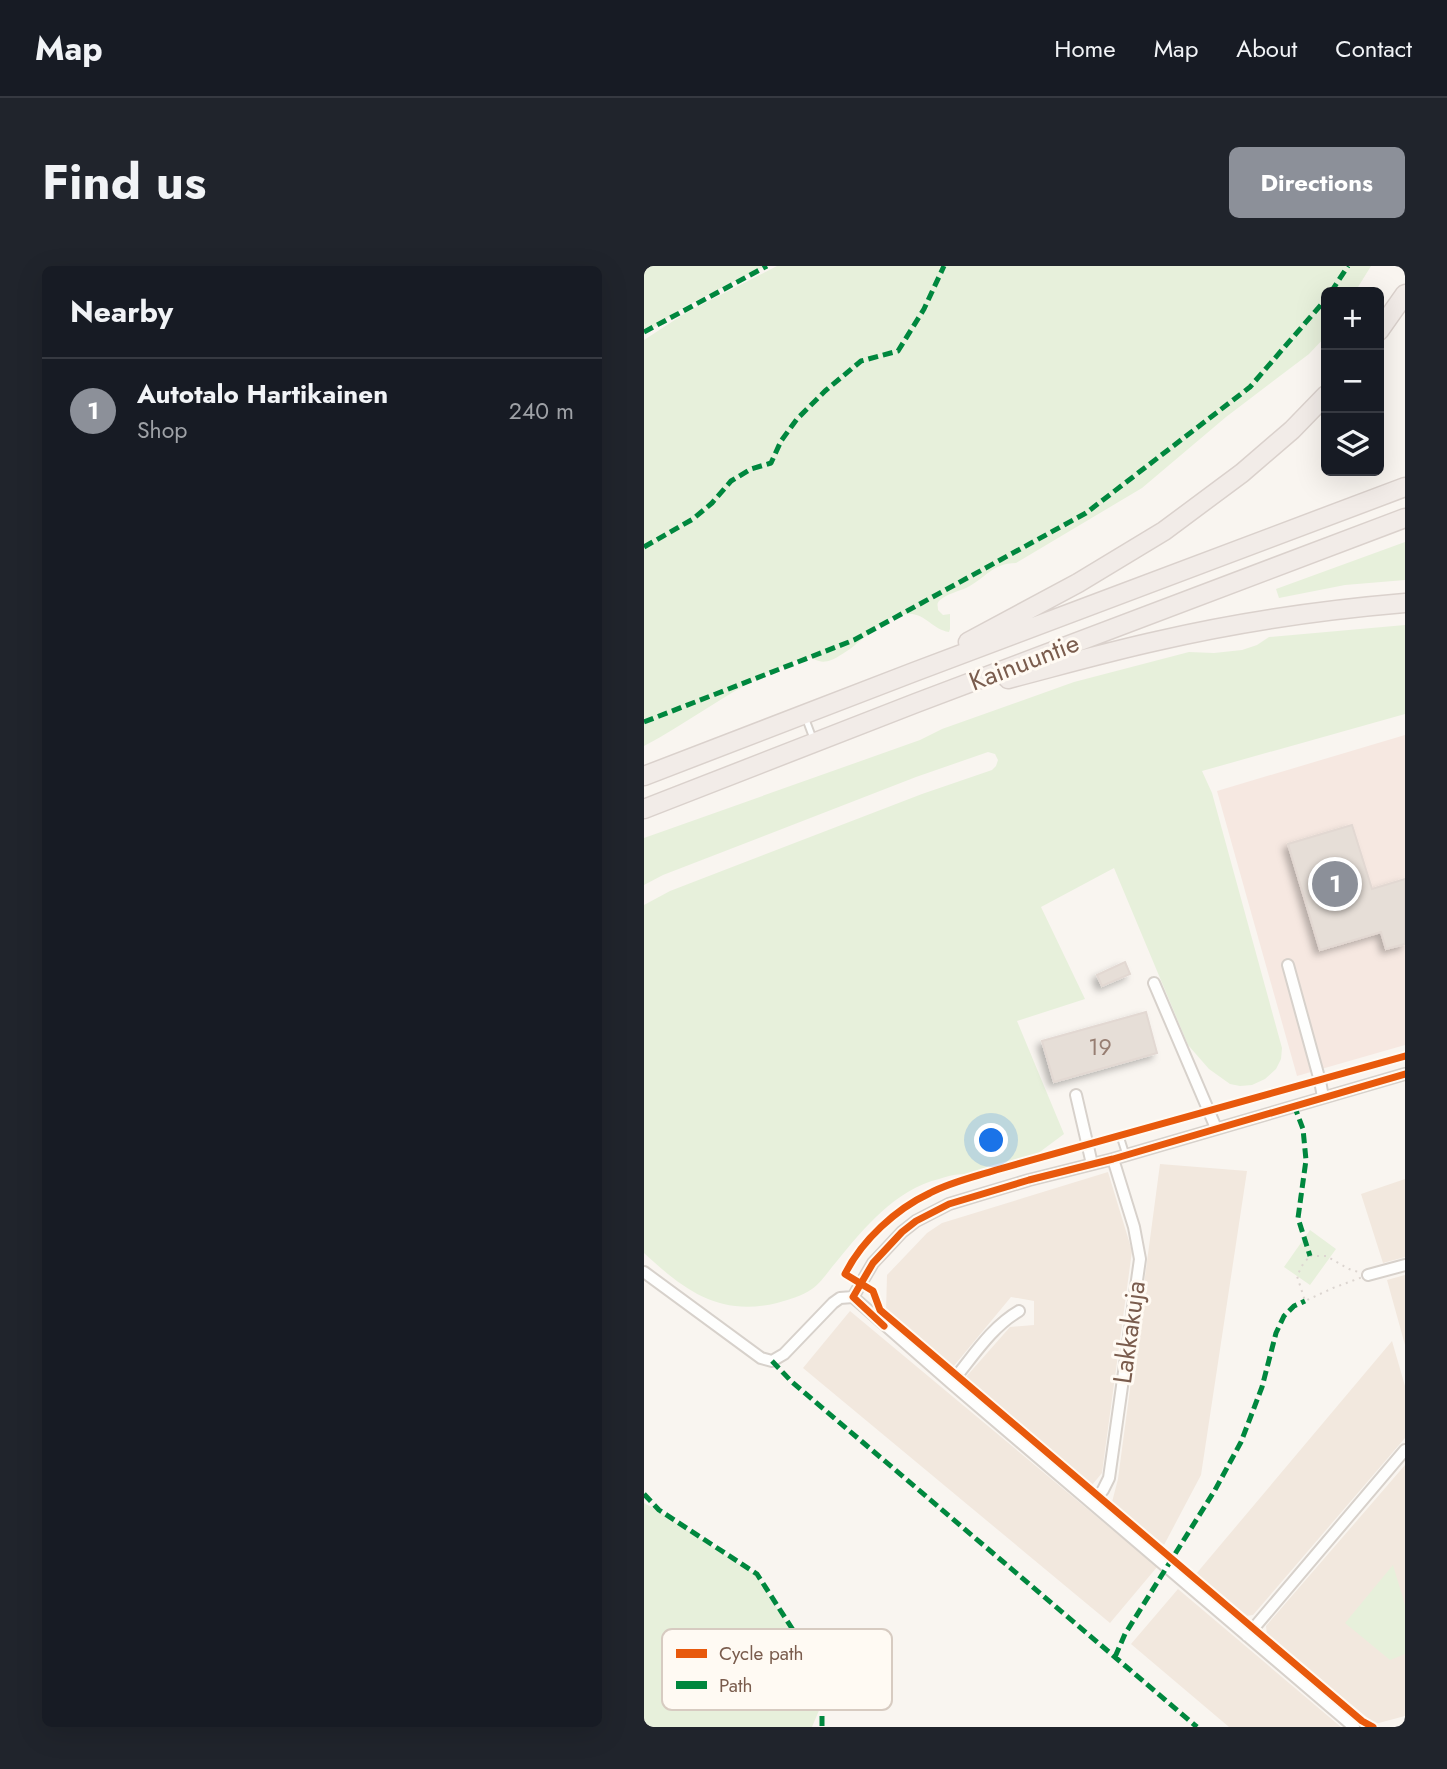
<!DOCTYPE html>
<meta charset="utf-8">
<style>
:root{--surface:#171b24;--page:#20242c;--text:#f1f3f6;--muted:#9ea1a6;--line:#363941;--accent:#8c9099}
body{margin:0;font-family:Jost,sans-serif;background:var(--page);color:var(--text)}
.controls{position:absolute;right:21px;top:21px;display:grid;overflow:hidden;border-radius:10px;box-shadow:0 7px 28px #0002}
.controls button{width:63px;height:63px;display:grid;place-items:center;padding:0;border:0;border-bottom:2px solid var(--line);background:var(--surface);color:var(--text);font:35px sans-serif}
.you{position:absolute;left:348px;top:875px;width:24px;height:24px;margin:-18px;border:5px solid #fff;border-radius:50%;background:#1a73e8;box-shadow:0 0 0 10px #1a73e833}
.badge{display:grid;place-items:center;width:46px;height:46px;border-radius:50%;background:var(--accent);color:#fff;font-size:23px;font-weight:700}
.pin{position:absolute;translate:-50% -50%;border:4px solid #fff;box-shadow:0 2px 7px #0006}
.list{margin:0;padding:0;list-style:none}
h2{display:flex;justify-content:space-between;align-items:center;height:91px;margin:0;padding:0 28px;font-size:30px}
h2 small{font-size:23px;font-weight:400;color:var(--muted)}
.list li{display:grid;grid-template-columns:46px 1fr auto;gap:21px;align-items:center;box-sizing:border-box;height:105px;padding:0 28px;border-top:2px solid var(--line)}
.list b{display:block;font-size:26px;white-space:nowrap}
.list p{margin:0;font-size:23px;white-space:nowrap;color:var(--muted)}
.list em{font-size:23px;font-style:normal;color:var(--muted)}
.icon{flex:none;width:38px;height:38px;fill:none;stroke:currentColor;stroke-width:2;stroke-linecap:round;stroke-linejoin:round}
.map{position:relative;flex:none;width:761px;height:1461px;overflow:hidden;border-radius:10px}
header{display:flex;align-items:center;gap:42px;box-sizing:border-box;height:98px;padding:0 35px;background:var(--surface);border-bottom:2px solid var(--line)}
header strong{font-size:33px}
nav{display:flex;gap:38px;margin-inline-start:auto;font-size:24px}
.intro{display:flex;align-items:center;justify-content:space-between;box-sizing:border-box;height:168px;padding:0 42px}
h1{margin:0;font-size:49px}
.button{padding:18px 32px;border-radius:10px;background:var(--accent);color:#fff;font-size:24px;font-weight:700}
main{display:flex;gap:42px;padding:0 42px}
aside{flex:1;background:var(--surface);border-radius:10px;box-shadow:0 7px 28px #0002}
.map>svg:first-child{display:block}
.residential{fill:#f2e8de}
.commercial{fill:#f6e8e1}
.green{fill:#e7f0db}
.building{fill:#e6ded7;stroke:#e2d8d2;stroke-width:2;filter:url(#shadow)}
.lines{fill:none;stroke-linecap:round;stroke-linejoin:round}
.service-casing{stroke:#d7d1cb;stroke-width:9}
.minor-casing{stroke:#d7d1cb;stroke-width:14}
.trunk-casing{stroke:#dad1cc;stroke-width:21}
.path{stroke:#dcd5d0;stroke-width:2;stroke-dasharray:2 5;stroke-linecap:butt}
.service{stroke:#fefefd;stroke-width:5}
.minor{stroke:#fefefd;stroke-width:10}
.trunk{stroke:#f2ece8;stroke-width:18}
.quiet{stroke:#00873e;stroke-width:5;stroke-dasharray:10 5;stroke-linecap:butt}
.cycleway-casing{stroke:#fffaf3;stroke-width:11}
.cycleway{stroke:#e8590c;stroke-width:7}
.labels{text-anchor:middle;stroke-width:6;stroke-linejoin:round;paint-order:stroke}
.number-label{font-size:23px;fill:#977e72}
.street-label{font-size:26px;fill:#7a5c4d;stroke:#fffaf3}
.key{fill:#fffaf3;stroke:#d7cbc1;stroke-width:2}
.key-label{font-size:19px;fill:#7a5c4d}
</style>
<header>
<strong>Map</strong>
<nav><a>Home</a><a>Map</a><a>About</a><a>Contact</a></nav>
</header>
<div class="intro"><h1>Find us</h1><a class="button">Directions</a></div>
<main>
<aside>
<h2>Nearby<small></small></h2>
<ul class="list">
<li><span class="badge">1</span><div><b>Autotalo Hartikainen</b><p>Shop</p></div><em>240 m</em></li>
</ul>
</aside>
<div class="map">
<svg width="761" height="1461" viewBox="0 0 761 1461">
<defs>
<filter id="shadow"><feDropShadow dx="-4.5" dy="4.5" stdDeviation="3.5" flood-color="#0004"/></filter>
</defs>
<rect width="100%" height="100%" fill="#f9f5f0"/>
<path class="residential" d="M516,898l87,7 -46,304 -37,70 -52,-43 6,-23z
M464,906l24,79 -30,222 -10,12 -127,-107 45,-51 24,-2v-24l-23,-4 -58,70 -67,-55 1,-37 40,-42 15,-10z
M761,913v78l-22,6 -22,-69z
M761,1009v70l-18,-65z
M206,1045l307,256 -47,56 -307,-255z
M748,1075l13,45v52l-152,177 -7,1 -50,-42z
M761,1199v251l-30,8 -108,-89 -1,-9z
M534,1323l163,138h-112l-98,-83z"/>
<path class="commercial" d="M761,469v310l-108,31 -80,-285z"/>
<path class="green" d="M0,0h121l-81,41 -40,27z
M133,0h594l-16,26h-29v44l-17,18 -83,63 -84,71 -126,75c-24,0 -31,16 -50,25 -7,3 -19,6 -26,12 -4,4 -2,5 -2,10l5,5 7,-1v15l-1,3c-17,-2 -24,-20 -43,-18 -27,3 -44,30 -67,42 -6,4 -14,7 -20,5 -8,-2 -2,-3 -10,-3 -9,0 -18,4 -26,8 -49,21 -92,55 -139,80v-406l43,-28z
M761,276v38l-60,5 -66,13 -3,-9z
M761,359v89l-203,57 10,22 70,255 -1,11 -5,10 -11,10 -13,6 -12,1 -10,-2 -21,-15 -21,-24 -74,-177 -73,39 44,92 -68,22 47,113 -31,23 -32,10c-10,-5 -22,4 -31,9 -11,-4 -20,0 -31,3 -44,11 -75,49 -102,82 -8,9 -16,22 -25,28 -10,7 -24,11 -35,14 -58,14 -93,-13 -133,-50v-348l26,-14 252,-97 70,-24 4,-4 2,-6 -3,-6 -7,-2 -72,25 -253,98 -19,10v-47l276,-98 22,-11 132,-47 115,-30 25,1 28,-3 15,-5 12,-8z
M666,964l26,19 -26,36 -26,-18z
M0,1237l11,6 101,66 64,100v33l-8,19h-168z
M749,1299l12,40v49l-15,6 -45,-37z"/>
<path class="building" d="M708,559l20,64 33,-10v65l-19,5 -5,-17 -61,18 -32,-106z
M481,696l5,12 -28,12 -5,-11z
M502,746l11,41 -103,29 -12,-41z"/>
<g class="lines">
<g class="service-casing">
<path id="service" d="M161,451l9,24
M476,870l6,19"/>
</g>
<g class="minor-casing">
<path id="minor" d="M644,699l32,116 3,16
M510,717l62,145
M432,829l16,69
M0,1006l117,86 11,3 12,-7 49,-51 7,-5 13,-1
M724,1009l37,-10
M307,1117c21,-25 40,-56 68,-72
M448,1237l11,-13 6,-12 31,-219 -6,-32 -21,-68
M603,1370l158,-186
M710,1461l-403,-344 -98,-86 20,-34 29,-31 14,-11 33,-17 80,-24 84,-21 292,-85"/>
</g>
<g class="trunk-casing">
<path id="trunk" d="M735,65l26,-37
M324,376l110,-59 86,-52 78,-58 50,-43 34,-35
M364,413c50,-13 99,-27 149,-38 82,-19 165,-31 248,-38
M0,510l270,-104 491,-185
M0,543l272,-106 489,-185"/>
</g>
<path class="path" d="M666,990h16l23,13 19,6 -35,13 -28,13 -8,-25 6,-12z"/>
<use href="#service" class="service"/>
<use href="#minor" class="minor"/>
<use href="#trunk" class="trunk"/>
<path class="quiet" d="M687,26l17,-26
M0,66l123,-66
M0,281l49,-28 19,-16 19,-22 20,-12 20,-6 10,-22 16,-22 28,-28 36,-30 37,-10 26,-42 20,-43
M0,456l210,-82 232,-127 164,-126 76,-88
M650,839l9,24 3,31 -8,58 12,38
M128,1095l20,21 405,345
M0,1228l15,16 98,64 65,101v52
M471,1391l10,-23 90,-144 26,-48 21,-55 14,-54 8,-17 10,-10 11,-5"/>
<g class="cycleway-casing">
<path id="cycleway" d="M240,1060l-31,-29 20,-34 29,-31 14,-11 33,-17 80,-24 84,-21 292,-85
M729,1461l-11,-6 -482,-411 -7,-19 -28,-17c17,-34 51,-65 85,-81 21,-11 44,-16 66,-23l409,-114"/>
</g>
<use href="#cycleway" class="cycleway"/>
</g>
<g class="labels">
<g class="number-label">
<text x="456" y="789">19</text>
</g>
<g class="street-label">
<text transform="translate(380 396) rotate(-21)" y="9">Kainuuntie</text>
<text transform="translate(485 1066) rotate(-82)" y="9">Lakkakuja</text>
</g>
</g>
<rect x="18" y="1363" width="230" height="81" rx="10" class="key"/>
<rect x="32" y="1383" width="31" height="9" fill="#e8590c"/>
<rect x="32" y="1415" width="31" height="8" fill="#00873e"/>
<g class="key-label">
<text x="75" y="1394">Cycle path</text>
<text x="75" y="1426">Path</text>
</g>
</svg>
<div class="controls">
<button>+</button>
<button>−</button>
<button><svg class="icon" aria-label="layers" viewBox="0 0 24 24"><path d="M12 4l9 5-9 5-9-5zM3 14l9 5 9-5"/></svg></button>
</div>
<div class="you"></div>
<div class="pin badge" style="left:691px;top:618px">1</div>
</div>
</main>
